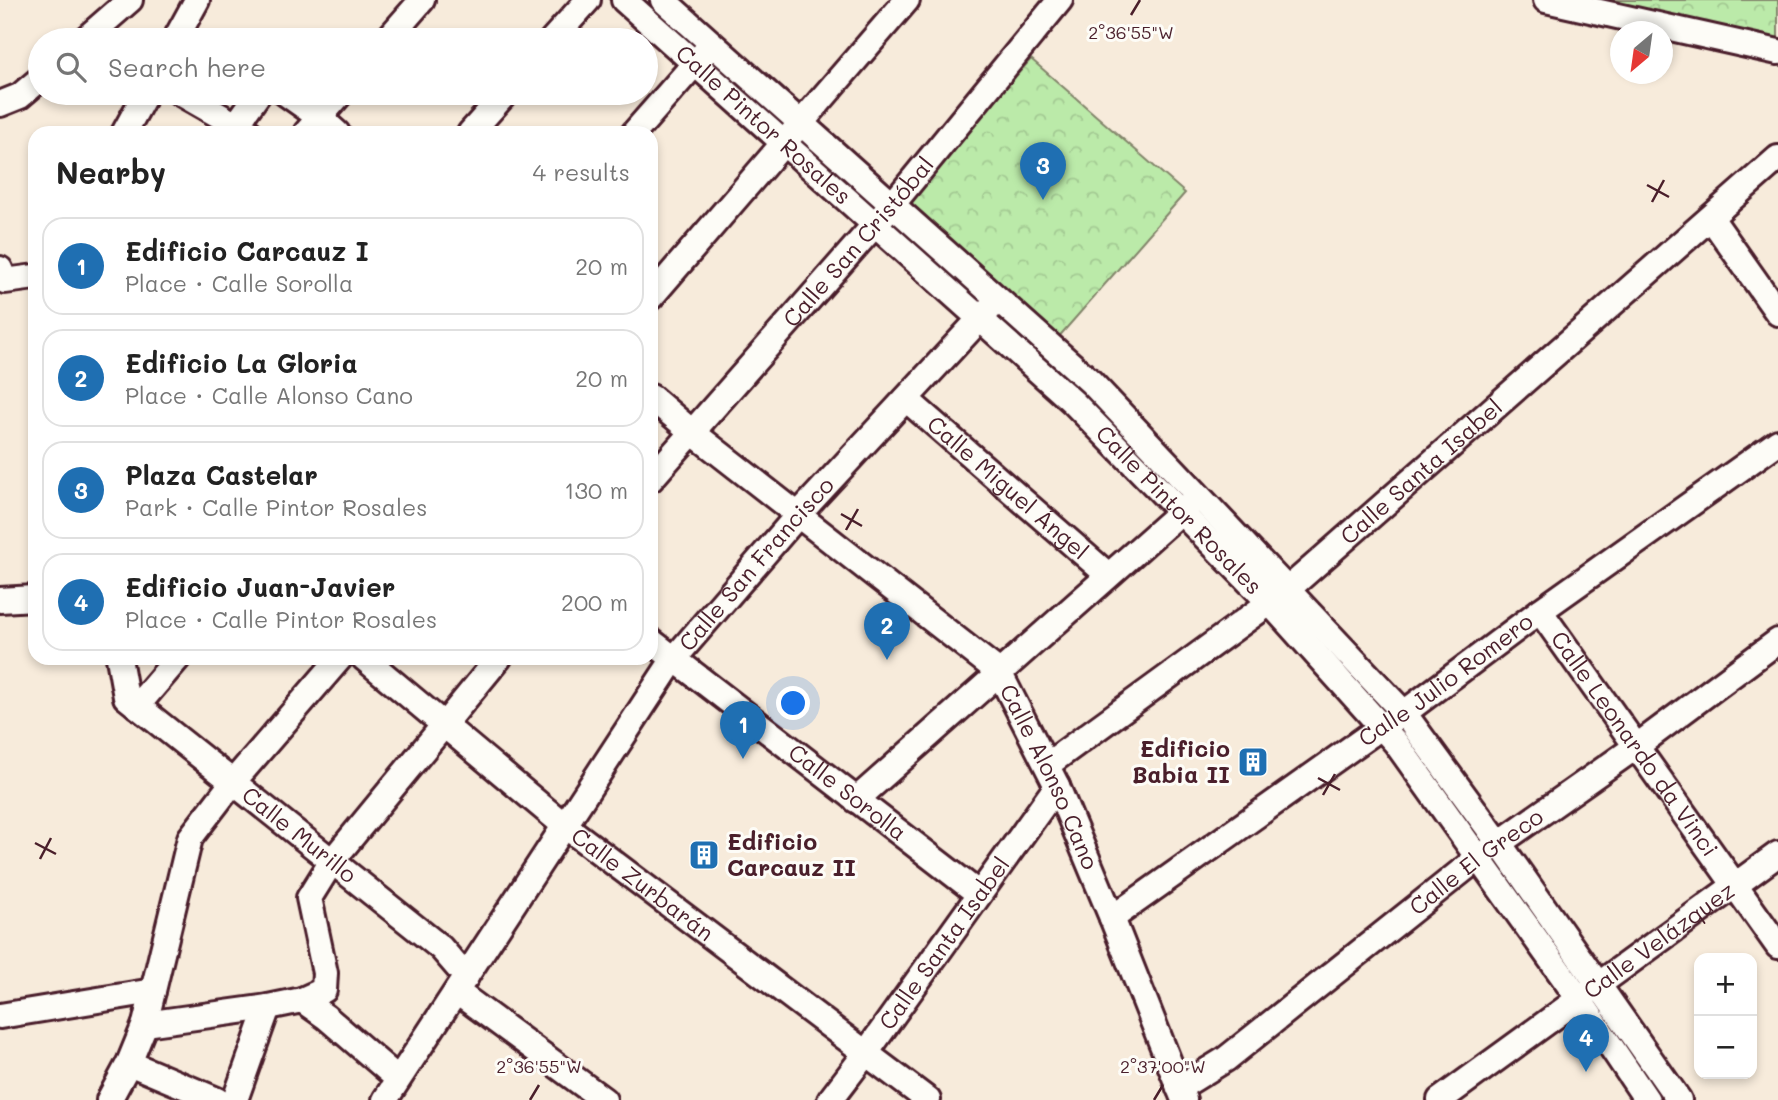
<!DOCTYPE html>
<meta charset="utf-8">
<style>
:root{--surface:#fff;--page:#f2f2f2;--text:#222;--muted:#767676;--line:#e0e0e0;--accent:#1f6fb2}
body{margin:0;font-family:Mali,sans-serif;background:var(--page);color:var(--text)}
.controls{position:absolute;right:21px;bottom:21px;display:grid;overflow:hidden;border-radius:14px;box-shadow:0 4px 10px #0003}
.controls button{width:63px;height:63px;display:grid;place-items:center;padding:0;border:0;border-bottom:2px solid var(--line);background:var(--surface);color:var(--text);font:35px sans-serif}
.compass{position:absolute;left:1610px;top:21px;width:63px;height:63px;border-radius:50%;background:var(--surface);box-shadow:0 4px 10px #0003;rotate:209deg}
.you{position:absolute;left:794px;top:704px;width:24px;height:24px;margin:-18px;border:5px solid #fff;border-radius:50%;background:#1a73e8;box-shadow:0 0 0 10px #1a73e833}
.badge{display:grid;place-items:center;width:46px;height:46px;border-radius:50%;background:var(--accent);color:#fff;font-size:23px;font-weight:700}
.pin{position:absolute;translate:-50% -58px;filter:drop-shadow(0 2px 4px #0008)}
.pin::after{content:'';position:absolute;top:37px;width:24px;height:21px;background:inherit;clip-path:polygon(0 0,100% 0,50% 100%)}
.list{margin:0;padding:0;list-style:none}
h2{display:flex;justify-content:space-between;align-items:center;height:91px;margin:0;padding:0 28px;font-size:30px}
h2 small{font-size:23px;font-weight:400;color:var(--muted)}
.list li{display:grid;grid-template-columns:46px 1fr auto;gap:21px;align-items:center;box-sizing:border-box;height:98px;margin:0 14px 14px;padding:0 14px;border:2px solid var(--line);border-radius:21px}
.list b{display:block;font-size:26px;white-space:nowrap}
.list p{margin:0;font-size:23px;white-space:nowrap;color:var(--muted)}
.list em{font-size:23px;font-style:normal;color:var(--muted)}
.icon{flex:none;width:38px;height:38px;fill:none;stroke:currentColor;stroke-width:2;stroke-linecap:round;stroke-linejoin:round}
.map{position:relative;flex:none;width:1778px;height:1100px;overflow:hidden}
.search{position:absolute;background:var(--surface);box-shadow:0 4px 10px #0003;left:28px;top:28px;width:630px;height:77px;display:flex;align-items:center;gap:18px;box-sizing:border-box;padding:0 24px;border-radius:38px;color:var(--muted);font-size:26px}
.panel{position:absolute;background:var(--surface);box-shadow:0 4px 10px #0003;left:28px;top:126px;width:630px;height:539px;border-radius:21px}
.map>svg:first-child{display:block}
.park{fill:url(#park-crowns);stroke:#82846a;stroke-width:2}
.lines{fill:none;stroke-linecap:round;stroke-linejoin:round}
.minor-casing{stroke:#4a1f2b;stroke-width:30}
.minor{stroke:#fdfcf7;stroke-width:24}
.ticks{fill:none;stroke:#4a1f2b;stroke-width:2.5}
.labels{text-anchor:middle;stroke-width:6;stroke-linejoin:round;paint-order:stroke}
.street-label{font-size:23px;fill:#4a1f2b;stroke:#fdfcf7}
.poi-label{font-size:23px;font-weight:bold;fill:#4a1f2b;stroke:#fdfcf7;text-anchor:end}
.ticks-label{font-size:18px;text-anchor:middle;fill:#4a1f2b;stroke:#fdfcf7;stroke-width:6;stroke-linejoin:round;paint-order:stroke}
</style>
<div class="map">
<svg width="1778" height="1100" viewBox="0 0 1778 1100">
<defs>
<pattern id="park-crowns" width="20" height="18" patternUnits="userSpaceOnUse" patternTransform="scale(1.75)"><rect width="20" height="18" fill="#bbeaa9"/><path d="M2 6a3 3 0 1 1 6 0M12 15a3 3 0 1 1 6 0" fill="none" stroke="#a2c892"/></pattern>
</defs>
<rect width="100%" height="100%" fill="#f7ebdb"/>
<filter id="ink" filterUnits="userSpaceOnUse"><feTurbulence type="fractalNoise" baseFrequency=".0143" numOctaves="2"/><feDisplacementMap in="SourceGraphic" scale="14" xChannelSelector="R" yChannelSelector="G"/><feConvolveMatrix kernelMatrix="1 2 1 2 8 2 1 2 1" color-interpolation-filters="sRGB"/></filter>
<g filter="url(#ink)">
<path class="park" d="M1572,0h206v52z
M1031,59l154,134 -129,147 -154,-134z"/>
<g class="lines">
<g class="minor-casing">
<g id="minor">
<path id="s1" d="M624,0l449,402 197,201 126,140 183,256 68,101"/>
<path d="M663,0l428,382 313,331 95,130 180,257"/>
<path d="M1546,0l232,52"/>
<path d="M84,40l46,-40"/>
<path d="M175,40l22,-40"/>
<path d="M387,40l35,-40"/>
<path d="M552,40l36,-40"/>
<path d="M180,93l70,40"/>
<path d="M285,93l34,24 18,16"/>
<path d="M0,104l20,-8 20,-17"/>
<path d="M236,125l23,-32"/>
<path d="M124,133l22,-40"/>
<path d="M306,133l35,-40"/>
<path d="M470,133l36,-40"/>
<path d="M634,133l71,-81"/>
<path d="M1711,218l67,95"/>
<path d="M0,269l5,12 30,-4"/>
<path d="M651,297l256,-297"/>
<path id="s2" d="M651,397l41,35 307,240 58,114 55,132 72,182"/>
<path id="s3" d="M906,399l202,176"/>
<path id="s4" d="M651,479l241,-274 168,-205"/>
<path d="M0,600l35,-2"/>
<path id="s5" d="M1540,611l238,335"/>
<path id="s6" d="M651,641l328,253"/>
<path id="s7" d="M119,658l7,39 315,251 25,29"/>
<path id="s8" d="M364,658l201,168 363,274"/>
<path d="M137,706l41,-48"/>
<path id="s9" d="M1047,765l240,-175 491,-432"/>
<path d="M856,800l337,-299"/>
<path id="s10" d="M1112,918l269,-191 23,-14 136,-102 238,-169"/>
<path d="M457,992l147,108"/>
<path d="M302,1000l22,-10 1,-17 -16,-75 23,-37 167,-203"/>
<path d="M0,1016l153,-25"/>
<path d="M145,1024l123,-17 34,-7 24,17 72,62"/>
<path d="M129,1063l88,37"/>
<path id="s11" d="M1179,1088l47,-29 252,-201 159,-112 141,-105"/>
<path d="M109,1100l20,-37 16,-39 45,-186 43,-56 107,-124"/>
<path d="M235,1100l33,-93"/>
<path id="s12" d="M385,1100l288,-440 125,-145 192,-207"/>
<path id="s13" d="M830,1100l36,-47 191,-267"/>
<path id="s14" d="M1440,1100l338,-246"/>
</g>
</g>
<use href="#minor" class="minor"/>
</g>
</g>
<path class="ticks" d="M1131,15l9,-15M1647,185l22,12M1652,202l12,-22M841,514l21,12M846,530l12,-21M1318,778l22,12M1323,795l12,-21M35,843l21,11M40,859l11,-21M530,1100l9,-15M1154,1100l9,-15"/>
<defs>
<g id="building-square" transform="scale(1.575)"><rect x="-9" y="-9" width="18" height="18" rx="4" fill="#1f6fb2" stroke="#fdfcf7"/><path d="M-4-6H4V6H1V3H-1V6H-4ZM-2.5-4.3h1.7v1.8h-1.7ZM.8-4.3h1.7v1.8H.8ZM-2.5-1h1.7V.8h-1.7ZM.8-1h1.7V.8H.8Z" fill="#fff"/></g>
</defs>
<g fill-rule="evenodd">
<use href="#building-square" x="1253" y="762"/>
<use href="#building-square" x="704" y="855"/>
</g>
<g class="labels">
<g class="street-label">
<text dy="8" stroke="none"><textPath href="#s1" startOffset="187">Calle Pintor Rosales</textPath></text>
<text dy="8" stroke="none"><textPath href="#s4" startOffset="315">Calle San Cristóbal</textPath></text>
<text dy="8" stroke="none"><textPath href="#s9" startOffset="476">Calle Santa Isabel</textPath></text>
<text dy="8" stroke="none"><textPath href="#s3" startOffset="135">Calle Miguel Ángel</textPath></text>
<text dy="8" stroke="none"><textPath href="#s1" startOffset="754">Calle Pintor Rosales</textPath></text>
<text dy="8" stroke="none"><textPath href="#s12" startOffset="653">Calle San Francisco</textPath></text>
<text dy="8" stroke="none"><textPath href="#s10" startOffset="410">Calle Julio Romero</textPath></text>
<text dy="8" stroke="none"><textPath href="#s5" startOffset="163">Calle Leonardo da Vinci</textPath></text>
<text dy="8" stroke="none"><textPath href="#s2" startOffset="560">Calle Alonso Cano</textPath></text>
<text dy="8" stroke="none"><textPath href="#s6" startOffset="248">Calle Sorolla</textPath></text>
<text dy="8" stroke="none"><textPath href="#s7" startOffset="261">Calle Murillo</textPath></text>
<text dy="8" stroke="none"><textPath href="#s11" startOffset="374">Calle El Greco</textPath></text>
<text dy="8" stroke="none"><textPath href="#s8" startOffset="359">Calle Zurbarán</textPath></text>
<text dy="8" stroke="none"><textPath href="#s14" startOffset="271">Calle Velázquez</textPath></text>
<text dy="8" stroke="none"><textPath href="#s13" startOffset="194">Calle Santa Isabel</textPath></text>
</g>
<g class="poi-label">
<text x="1230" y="757">Edificio<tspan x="1230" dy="26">Babia II</tspan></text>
<text x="727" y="850" text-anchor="start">Edificio<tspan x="727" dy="26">Carcauz II</tspan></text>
</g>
</g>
<g class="ticks-label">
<text x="1131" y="39">2°36'55"W</text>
<text x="539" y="1073">2°36'55"W</text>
<text x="1163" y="1073">2°37'00"W</text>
</g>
</svg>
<div class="controls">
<button>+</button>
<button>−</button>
</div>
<svg class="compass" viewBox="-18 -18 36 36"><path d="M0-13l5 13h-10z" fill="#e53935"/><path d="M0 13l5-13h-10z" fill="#767676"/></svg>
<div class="you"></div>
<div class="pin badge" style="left:743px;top:759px">1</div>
<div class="pin badge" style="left:887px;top:660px">2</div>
<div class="pin badge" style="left:1043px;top:200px">3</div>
<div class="pin badge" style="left:1586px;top:1072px">4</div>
<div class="search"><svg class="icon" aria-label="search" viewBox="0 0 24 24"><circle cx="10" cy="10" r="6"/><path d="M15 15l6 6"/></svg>Search here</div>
<section class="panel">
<h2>Nearby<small>4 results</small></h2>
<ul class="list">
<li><span class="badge">1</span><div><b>Edificio Carcauz I</b><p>Place · Calle Sorolla</p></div><em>20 m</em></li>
<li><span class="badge">2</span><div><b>Edificio La Gloria</b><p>Place · Calle Alonso Cano</p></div><em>20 m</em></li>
<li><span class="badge">3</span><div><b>Plaza Castelar</b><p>Park · Calle Pintor Rosales</p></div><em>130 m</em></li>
<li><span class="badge">4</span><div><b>Edificio Juan-Javier</b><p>Place · Calle Pintor Rosales</p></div><em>200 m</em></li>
</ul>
</section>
</div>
